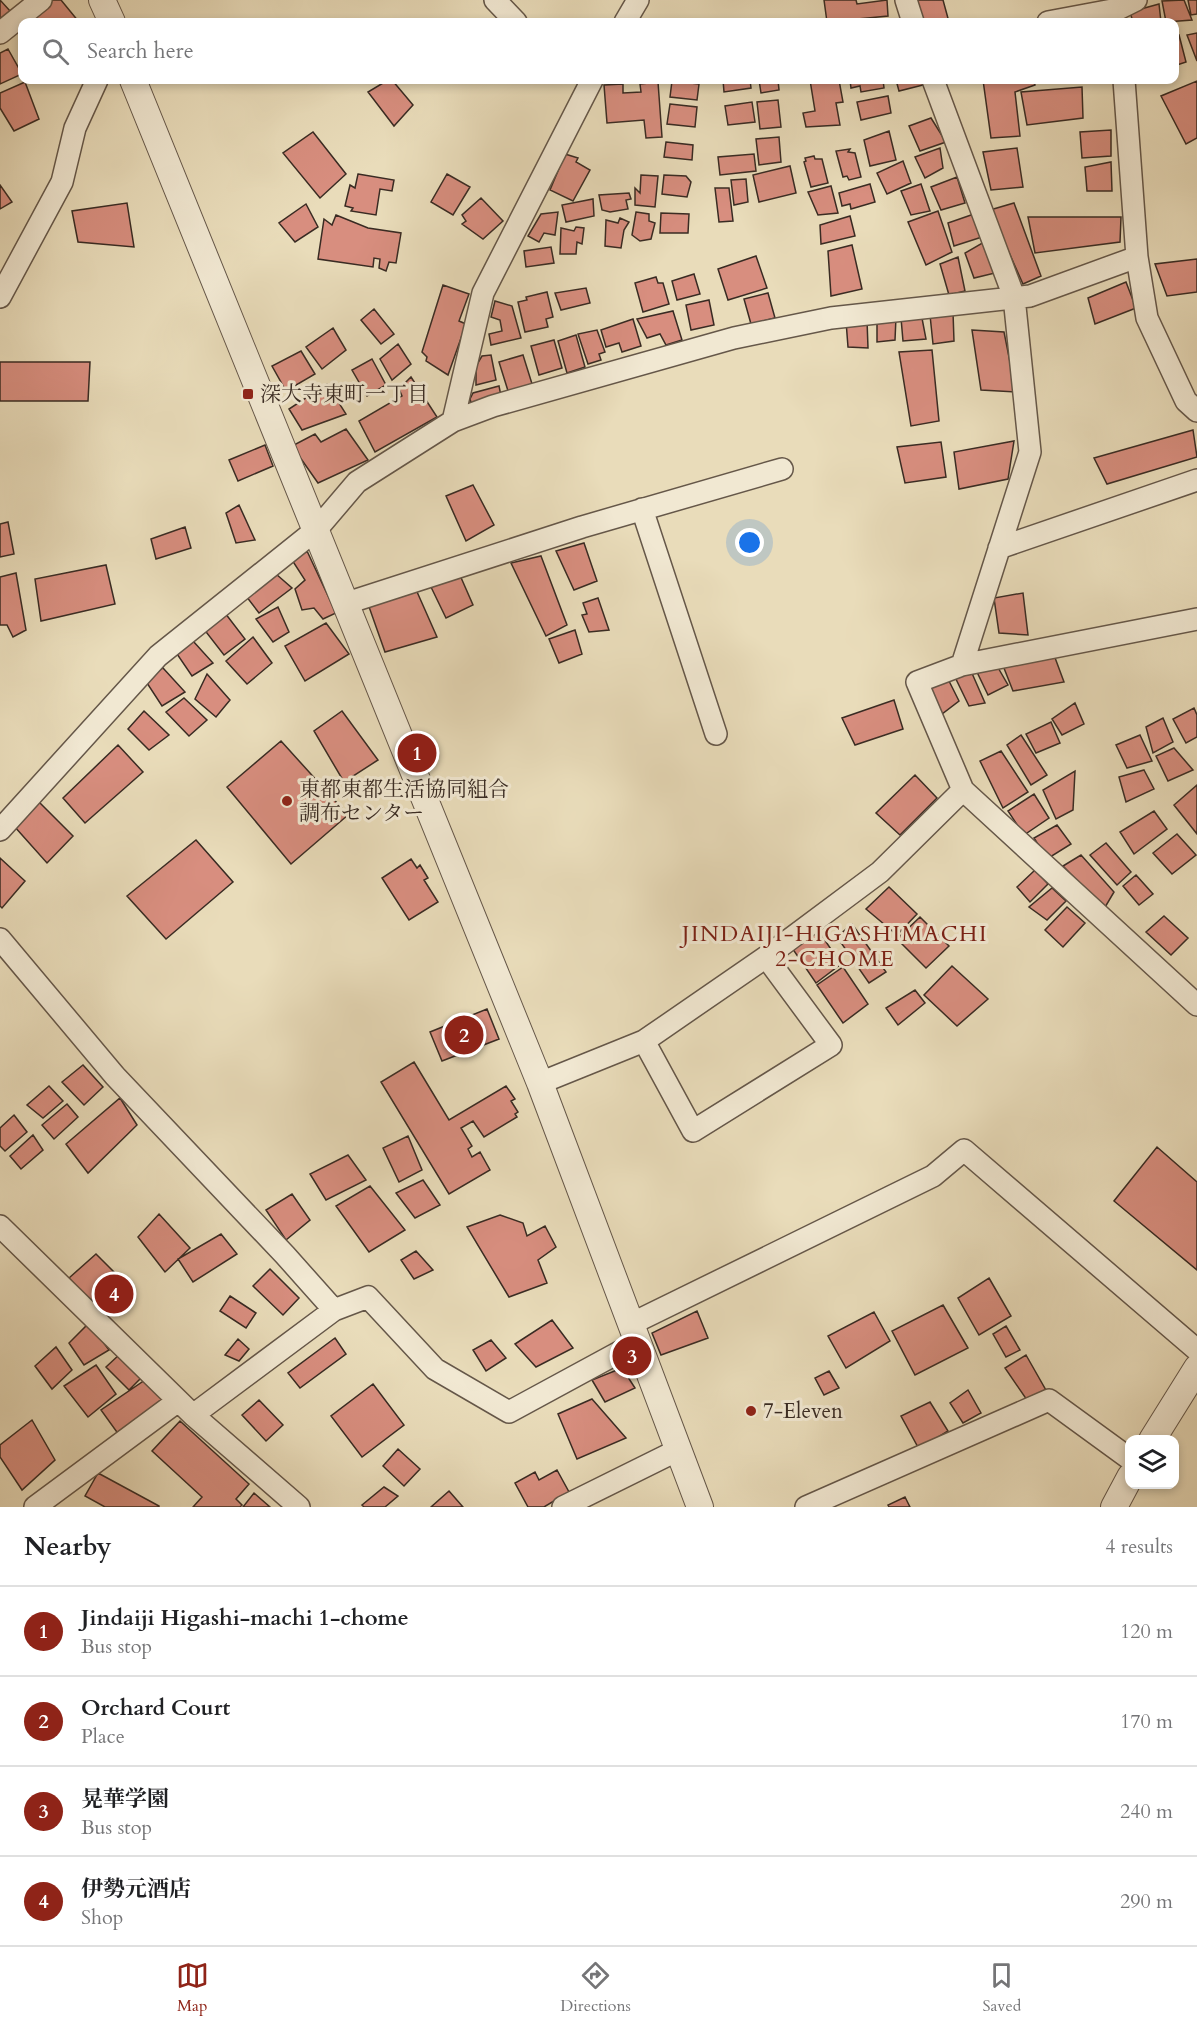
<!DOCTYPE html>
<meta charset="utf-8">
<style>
:root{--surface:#fff;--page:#f6f6f6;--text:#202124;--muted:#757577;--line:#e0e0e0;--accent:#8f2418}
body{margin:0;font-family:Cardo,"Noto Serif JP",serif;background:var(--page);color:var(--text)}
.controls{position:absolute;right:18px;bottom:18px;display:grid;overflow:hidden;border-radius:12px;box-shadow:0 3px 9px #0003}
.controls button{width:54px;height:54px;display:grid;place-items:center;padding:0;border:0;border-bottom:2px solid var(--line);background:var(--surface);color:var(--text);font:30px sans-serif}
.you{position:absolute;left:750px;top:543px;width:21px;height:21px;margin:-15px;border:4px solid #fff;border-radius:50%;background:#1a73e8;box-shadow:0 0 0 9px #1a73e833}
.badge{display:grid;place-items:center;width:39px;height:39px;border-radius:50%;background:var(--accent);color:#fff;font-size:20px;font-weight:700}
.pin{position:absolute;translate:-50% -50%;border:3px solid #fff;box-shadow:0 2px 6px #0006}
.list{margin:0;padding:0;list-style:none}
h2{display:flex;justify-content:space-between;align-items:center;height:78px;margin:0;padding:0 24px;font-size:26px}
h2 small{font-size:20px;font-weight:400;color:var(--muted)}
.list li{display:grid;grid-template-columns:39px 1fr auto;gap:18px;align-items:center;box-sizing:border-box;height:90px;padding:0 24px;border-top:2px solid var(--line)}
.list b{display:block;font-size:22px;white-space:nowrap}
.list p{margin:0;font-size:20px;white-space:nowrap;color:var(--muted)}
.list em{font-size:20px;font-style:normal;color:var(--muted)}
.icon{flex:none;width:33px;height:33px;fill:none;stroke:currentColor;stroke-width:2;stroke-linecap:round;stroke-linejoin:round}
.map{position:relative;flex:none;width:1197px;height:1507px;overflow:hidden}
.search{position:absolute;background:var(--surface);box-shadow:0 3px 9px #0003;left:18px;right:18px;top:18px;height:66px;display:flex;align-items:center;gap:15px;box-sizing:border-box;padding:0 21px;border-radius:12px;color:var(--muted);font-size:22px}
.sheet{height:438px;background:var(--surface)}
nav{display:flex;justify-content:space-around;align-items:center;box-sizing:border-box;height:84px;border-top:2px solid var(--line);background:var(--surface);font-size:16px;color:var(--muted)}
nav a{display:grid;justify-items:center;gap:3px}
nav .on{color:var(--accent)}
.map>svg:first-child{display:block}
.building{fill:#d88e7f;stroke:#392b23;stroke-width:1.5}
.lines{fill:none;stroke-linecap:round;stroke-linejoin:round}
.minor-casing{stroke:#655749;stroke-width:24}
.tertiary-casing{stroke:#655749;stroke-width:28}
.minor{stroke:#f1e8d2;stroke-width:21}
.tertiary{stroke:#f1e8d2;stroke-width:26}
.poi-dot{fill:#8f2418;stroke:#f1e8d2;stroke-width:2}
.labels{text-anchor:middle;stroke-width:6;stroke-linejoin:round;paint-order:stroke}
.poi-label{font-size:21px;fill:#392b23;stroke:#f1e8d2;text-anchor:start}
.neighbourhood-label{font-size:22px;letter-spacing:1.5px;fill:#7a1f14;stroke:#f1e8d2}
</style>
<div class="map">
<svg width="1197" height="1507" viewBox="0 0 1197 1507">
<rect width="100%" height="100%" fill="#e9dcba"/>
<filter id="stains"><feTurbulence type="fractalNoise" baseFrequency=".00333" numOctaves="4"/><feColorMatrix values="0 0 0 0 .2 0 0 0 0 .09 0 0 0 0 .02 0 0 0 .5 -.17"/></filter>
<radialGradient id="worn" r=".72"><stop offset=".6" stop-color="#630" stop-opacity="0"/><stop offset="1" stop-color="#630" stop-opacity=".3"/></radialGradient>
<path class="building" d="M0,0l11,12 -11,7z
M50,0h11l18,22h-54z
M824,0h32l1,4 30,-4 1,16 -61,6z
M914,0h29l6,22h-24l-6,-5z
M1184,0l8,20 -26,2 -4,-21z
M1188,0h9v14l-6,1z
M1159,4l2,18h-28l-3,-10z
M1197,33v28l-10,-26z
M1179,35l7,27 -12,4v-29z
M8,49l14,25 -22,10v-31z
M388,80h4l21,25 -19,21 -26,-34z
M723,80h27l1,8 -27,4z
M759,80h19l1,10 -18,3z
M810,80h29l4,22 -7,1 4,22 -34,2 -3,-14 12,-2z
M850,80h33l1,8 -23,4 -1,-6 -9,2z
M896,80h25l2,5 -24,6z
M983,80h51l1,5 -20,7 5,44 -29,2z
M672,81l27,3 -2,16 -27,-3z
M1197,81v57l-11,6 -25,-48z
M25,82l14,37 -25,12 -14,-23v-15z
M658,82l4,55 -16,1 -2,-18 -37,3 -3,-38 19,-1v9l18,-1 -1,-8z
M1082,87l1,31 -56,7 -6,-33z
M888,96l3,17 -30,7 -4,-18z
M778,100l3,27 -21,2 -3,-27z
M752,102l3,20 -27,3 -3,-19z
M670,104l27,3 -2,20 -28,-3z
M931,118l15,24 -26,9 -11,-25z
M1111,130v26l-29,2 -2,-26z
M889,131l7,29 -26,6 -6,-26z
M313,132l33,42 -26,24 -37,-45z
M779,137l2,25 -22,3 -3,-26z
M666,142l27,3 -1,15 -28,-3z
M940,148l3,20 -18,10 -10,-21z
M1017,148l6,39 -32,3 -8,-38z
M850,149l-2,3 7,1 6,24 -12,3 -2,-4 -4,1 -7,-26z
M565,154l13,4 -2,4 14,8 -17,31 -23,-11z
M754,154l2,17 -36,4 -2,-18z
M814,156l1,3h7l6,24 -17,4 -7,-25 2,-1 -1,-3z
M903,161l8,22 -24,11 -10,-21z
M1111,162l1,29h-25l-2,-24z
M790,166l6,27 -37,9 -6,-27z
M358,174l36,6 -2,11 -12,-2 -4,26 -25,-4 2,-3 -8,-2 5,-21 5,3z
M447,174l23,13 -17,28 -22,-13z
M641,175l17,1 -3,31 -20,-2v-17l5,5z
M664,175l22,1 5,6 -4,15 -25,-3z
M957,177l8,26 -24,7 -10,-23z
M746,179l2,23 -14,3 -3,-25z
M870,184l5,18 -24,7 -1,-5 -8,2 -3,-13z
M921,184l9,27 -19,4 -10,-24z
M0,185l12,17 -12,7z
M831,186l7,27 -20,2 -10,-23z
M715,188h14l4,33 -14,1z
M629,193l2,6 -5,1 2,9 -18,3 -8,-2 -3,-15z
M481,198l22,23 -20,18 -21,-15 4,-3 -4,-6z
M593,199l1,17 -28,6 -4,-17z
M127,203l7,44 -56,-5 -6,-31z
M1014,203l27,73 -18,8 -33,-74z
M306,204l12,23 -23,15 -16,-19z
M938,211l14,41 -26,13 -18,-43z
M558,212l-3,23 -11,-2 -5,9 -11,-6 13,-22z
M636,212l13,2v7l6,2 -4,16 -11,2 -8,-6z
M661,213l28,1 -1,19h-28z
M974,214l8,23 -28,9 -6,-23z
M336,215l32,13 33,5 -5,30 -7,-1 -3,9 -7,-3 1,-9 -6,-1 -1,9 -55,-8 6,-40 8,6z
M850,216l5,20 -34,8 -1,-19z
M1028,217h93l-1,25 -85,11z
M620,218l9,4 -5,8 -3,18 -16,-2 1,-26 12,3z
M576,227l8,1 -2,16 -5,-2 -1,12h-16l1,-26 13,3z
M984,242l11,31 -21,5 -9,-25z
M852,245l10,44 -31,7 -3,-45z
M551,247l3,16 -28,4 -2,-16z
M756,256l11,32 -39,12 -10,-31z
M958,257l7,34 -16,4 -9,-31z
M1197,259v33l-30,4 -12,-32z
M694,274l6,20 -23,6 -5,-19z
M656,277l2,6h5l6,21 -26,8 -8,-29z
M1126,282l10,26 -41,16 -7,-26z
M443,285l26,9 -10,27 7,3 -18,51 -22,-14 1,-4 -5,-5z
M586,288l4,15 -29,7 -6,-17z
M547,292l6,25 -7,2 2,8 -23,5 -7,-30 9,-2 -1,-3z
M768,293l7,25 -24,6 -7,-25z
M709,300l5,25 -23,5 -5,-25z
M495,301l17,5 9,32 -30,7 -2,-11 13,-3 -2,-11 -9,-3z
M374,309l20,25 -13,10 -20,-24z
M673,311l9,29 -16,5 -6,-11 -13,4 -10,-19z
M953,312l1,29 -21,3 -3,-29z
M921,313l5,26 -23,2 -2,-23z
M896,317l-1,23 -18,2v-22z
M633,319l8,27 -19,6 -3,-9 -13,4 -5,-17z
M867,320l1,28 -20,-1 -2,-26z
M333,328l13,22 -24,19 -16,-22z
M597,330l8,22 -6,2 2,6 -13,4 -10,-30z
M972,330l32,2 12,60 -35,-2z
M576,335l9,32 -18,6 -9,-32z
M554,340l8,28 -23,7 -8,-29z
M398,344l13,20 -19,16 -12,-21z
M932,350l7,71 -28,5 -12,-74z
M301,351l14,23 -29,17 -14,-25z
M491,355l5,25 -20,5v-19l6,-10z
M523,355l10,32 -24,7 -10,-32z
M372,359l14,26 -19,11 -15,-26z
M0,362h90l-2,39h-88z
M411,377l26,40 -62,35 -16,-31 43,-25 -3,-7z
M327,384l19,30 -44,16 -13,-21z
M499,386l2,10 -29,10 -2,-7 3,-6z
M346,429l22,31 -50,23 -26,-37 23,-12 6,8z
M1193,430l4,27 -90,27 -13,-26z
M1014,441l-6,38 -49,10 -5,-37z
M941,442l5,35 -41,6 -8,-36z
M265,445l8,21 -35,15 -9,-21z
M473,485l21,40 -28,16 -20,-45z
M239,505l16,35 -19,3 -10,-30z
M8,522l6,32 -14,3v-33z
M185,527l6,21 -35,11 -5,-20z
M584,543l13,38 -23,9 -18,-39z
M307,551l29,62 -13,6 -9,-11 -12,2 -7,-21 10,-9 -13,-20z
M541,556l26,69 -21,11 -35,-73z
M106,565l9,39 -74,17 -6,-42z
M16,573l10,57 -13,7 -6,-12h-7v-48z
M459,573l14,32 -27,13 -16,-33z
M276,574l16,14 -33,25 -13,-17z
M414,585l23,52 -52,15 -17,-48z
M1023,593l5,42 -29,-2 -5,-35z
M598,598l11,32 -20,2 -7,-17 5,-1 -4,-11z
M278,607l11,25 -16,10 -17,-23z
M225,613l20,26 -21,16 -21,-27z
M326,623l23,31 -44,27 -20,-35z
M575,630l7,24 -23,9 -10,-24z
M253,637l19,26 -25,21 -21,-23z
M193,641l20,22 -21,13 -15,-22z
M1054,655l10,27 -51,9 -11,-28z
M993,659l15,26 -20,10 -12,-25z
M163,668l22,24 -23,14 -17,-26z
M971,671l14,32 -16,3 -15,-31z
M207,674l23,26 -14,17 -21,-18z
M947,677l12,24 -21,16 -14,-29z
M184,698l23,22 -18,16 -23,-24z
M894,700l9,29 -48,16 -13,-27z
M1075,703l9,21 -22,11 -10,-16z
M1194,708l3,7v22l-11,6 -13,-24z
M144,711l25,24 -20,15 -21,-21z
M342,711l36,49 -34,22 -30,-51z
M1163,718l10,24 -20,11 -7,-26z
M1051,722l9,21 -24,10 -10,-19z
M1021,735l26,40 -16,10 -24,-40z
M1140,735l12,26 -25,7 -11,-23z
M281,741l67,74 -57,49 -64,-77z
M118,745l25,27 -58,51 -22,-25z
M1174,748l19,22 -25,11 -12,-25z
M1001,751l27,41 -25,16 -23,-47z
M1144,770l10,19 -28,13 -7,-25z
M1075,771l-2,39 -17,9 -13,-29z
M915,775l22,23 -37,37 -24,-22z
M1197,785v49l-23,-29z
M1034,794l15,24 -25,17 -16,-24z
M38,801l35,35 -26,27 -33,-37z
M1154,811l13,18 -33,25 -14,-22z
M1057,825l14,19 -24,15 -13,-21z
M1177,834l19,21 -24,19 -19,-21z
M196,840l37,42 -67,57 -39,-43z
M1106,843l25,29 -14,13 -27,-30z
M1081,855l33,37 -10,17 -41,-43z
M0,858l25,23 -23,27 -2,-2z
M411,859l6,9 3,-3 8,13 -4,2 14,22 -29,18 -27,-42z
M1035,870l13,14 -18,18 -13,-15z
M1136,875l17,19 -14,11 -16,-19z
M889,887l28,27 -20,21 -31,-26z
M1052,888l14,13 -19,19 -18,-13z
M1067,907l18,16 -22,24 -18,-17z
M1164,916l24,22 -17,17 -25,-23z
M920,917l29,29 -23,22 -29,-29z
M852,924l34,48 -17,11 -32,-46z
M816,927l25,37 -25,19 -26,-38z
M952,966l36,33 -31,27 -33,-31z
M843,967l25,37 -25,19 -26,-38z
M915,990l10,13 -27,22 -12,-17z
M487,1009l12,30 -57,22 -12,-29z
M414,1062l35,58 57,-34 9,13 -4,2 7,11 -3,2 2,3 -33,20 -11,-16 -12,7 11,18 -4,3 4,8 8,-5 10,18 -41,24 -68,-112z
M83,1065l20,22 -19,18 -22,-23z
M49,1086l14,15 -20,17 -16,-13z
M120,1098l17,27 -49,48 -22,-29z
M67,1104l11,13 -24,22 -12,-14z
M14,1115l13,17 -22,19 -5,-5v-18z
M33,1135l10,15 -22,19 -11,-13z
M408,1136l14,34 -23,12 -16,-34z
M1157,1147l40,35v88l-83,-69z
M348,1155l18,25 -40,20 -16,-26z
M423,1180l17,25 -25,13 -19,-25z
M370,1186l35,44 -36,22 -33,-46z
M292,1194l18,26 -24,20 -20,-30z
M159,1214l31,34 -25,24 -27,-35z
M500,1215l23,8 4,13 18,-10 11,21 -18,13 9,23 -38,14 -42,-70z
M221,1234l16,20 -44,28 -15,-23z
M416,1251l17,19 -19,9 -13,-19z
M96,1254l33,33 -29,27 -31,-36z
M270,1269l29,29 -16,17 -30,-29z
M989,1278l22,38 -32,19 -21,-37z
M230,1296l26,17 -10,15 -26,-17z
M943,1305l25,43 -53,27 -23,-44z
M697,1311l11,27 -47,17 -9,-22z
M874,1312l16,29 -44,27 -18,-32z
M552,1320l21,28 -37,19 -21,-23z
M89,1323l20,27 -25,15 -15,-22z
M1006,1326l14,24 -14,7 -13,-23z
M335,1338l11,16 -46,34 -12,-15z
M238,1339l11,10 -10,12 -14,-6z
M491,1340l15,18 -20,13 -13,-21z
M56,1347l16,23 -20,19 -17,-23z
M120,1354l22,23 -13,13 -23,-23z
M1026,1355l21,37 -18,11 -24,-35z
M96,1365l20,29 -28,23 -24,-31z
M622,1368l13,20 -30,14 -13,-22z
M829,1371l10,17 -15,7 -9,-17z
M148,1378l19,24 -48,33 -18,-25z
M373,1384l31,41 -42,32 -31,-41z
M968,1390l13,23 -18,10 -13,-20z
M592,1399l34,39 -49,21 -19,-45z
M259,1400l24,25 -17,16 -24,-26z
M930,1402l18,29 -29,18 -18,-33z
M32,1420l23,40 -33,30 -22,-33v-12z
M180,1421l69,63 -13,15 6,6 -2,2h-47l9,-10 -50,-46z
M398,1449l22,20 -16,17 -21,-20z
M557,1470l12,22 -25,15h-16l-13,-24 20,-11 4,8z
M98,1473l61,33v1h-54l-20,-11z
M384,1487l14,9 -13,11h-21l-2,-2z
M449,1491l14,16h-32z
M254,1493l16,14h-27z
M905,1497l5,10h-21l-1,-2z"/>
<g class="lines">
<g class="minor-casing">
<path id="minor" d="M495,0l21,22
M906,0l7,22
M625,22l13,-22
M1048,22l70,-13 18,-9
M0,33l41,-33
M933,80l81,217 16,155 -68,213
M1124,80l13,177 10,61 39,83 11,10
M0,297l62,-115 13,-54 22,-48
M453,421l30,-128 109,-213
M642,509l74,225
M999,548l198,-68
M347,603l235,-76 200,-58
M1197,619l-235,46 -45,17 46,108 234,215
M0,830l158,-174 159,-127 40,-47 96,-61 40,-15 241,-68 97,-20 199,-22 107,-39
M0,939l115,137 170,179 49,55
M644,1041l49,90 138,-86 -65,-88
M540,1083l104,-42 122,-84 114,-85 83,-82
M0,1226l193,189 106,92
M631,1324l302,-148 31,-26 233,200
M193,1415l141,-105 34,-13 67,72 74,43 129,-70
M35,1507l143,-106
M563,1507l115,-57
M806,1507l243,-107 81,59"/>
</g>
<g class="tertiary-casing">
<path id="tertiary" d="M102,0l10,22
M133,80l407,1003 160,424
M1152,1440l45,-72
M1114,1507l16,-30"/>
</g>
<use href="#minor" class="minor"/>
<use href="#tertiary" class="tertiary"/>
</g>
<g class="poi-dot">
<rect x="242" y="388" width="12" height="12" rx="3"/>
<circle cx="287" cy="801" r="6"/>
<circle cx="751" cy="1411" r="6"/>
</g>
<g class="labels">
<g class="poi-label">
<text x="260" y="401">深大寺東町一丁目</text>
<text x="299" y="796">東都東都生活協同組合<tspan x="299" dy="24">調布センター</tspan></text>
<text x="763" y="1418">7-Eleven</text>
</g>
<g class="neighbourhood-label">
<text x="835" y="941">JINDAIJI-HIGASHIMACHI<tspan x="835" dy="25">2-CHOME</tspan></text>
</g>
</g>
<rect width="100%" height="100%" filter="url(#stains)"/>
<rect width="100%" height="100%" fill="url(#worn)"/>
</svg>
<div class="controls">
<button><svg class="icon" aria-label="layers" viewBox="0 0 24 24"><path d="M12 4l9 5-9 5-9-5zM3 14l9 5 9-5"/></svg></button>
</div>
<div class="you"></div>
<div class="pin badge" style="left:417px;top:753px">1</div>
<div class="pin badge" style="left:464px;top:1035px">2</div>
<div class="pin badge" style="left:632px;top:1356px">3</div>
<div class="pin badge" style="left:114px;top:1294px">4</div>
<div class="search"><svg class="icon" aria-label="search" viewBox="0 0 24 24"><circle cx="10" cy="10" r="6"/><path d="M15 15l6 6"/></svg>Search here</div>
</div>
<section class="sheet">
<h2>Nearby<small>4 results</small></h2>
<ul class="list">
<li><span class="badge">1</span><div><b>Jindaiji Higashi-machi 1-chome</b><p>Bus stop</p></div><em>120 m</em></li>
<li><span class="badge">2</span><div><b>Orchard Court</b><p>Place</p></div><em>170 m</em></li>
<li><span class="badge">3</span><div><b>晃華学園</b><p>Bus stop</p></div><em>240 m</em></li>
<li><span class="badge">4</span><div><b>伊勢元酒店</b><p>Shop</p></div><em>290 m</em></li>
</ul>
</section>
<nav>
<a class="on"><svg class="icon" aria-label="map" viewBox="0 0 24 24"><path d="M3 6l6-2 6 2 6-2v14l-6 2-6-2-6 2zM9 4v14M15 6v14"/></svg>Map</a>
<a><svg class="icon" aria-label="directions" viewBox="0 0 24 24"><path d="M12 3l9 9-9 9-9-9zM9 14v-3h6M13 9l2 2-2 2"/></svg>Directions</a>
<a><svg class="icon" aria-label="saved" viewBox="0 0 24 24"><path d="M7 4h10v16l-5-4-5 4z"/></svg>Saved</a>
</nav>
